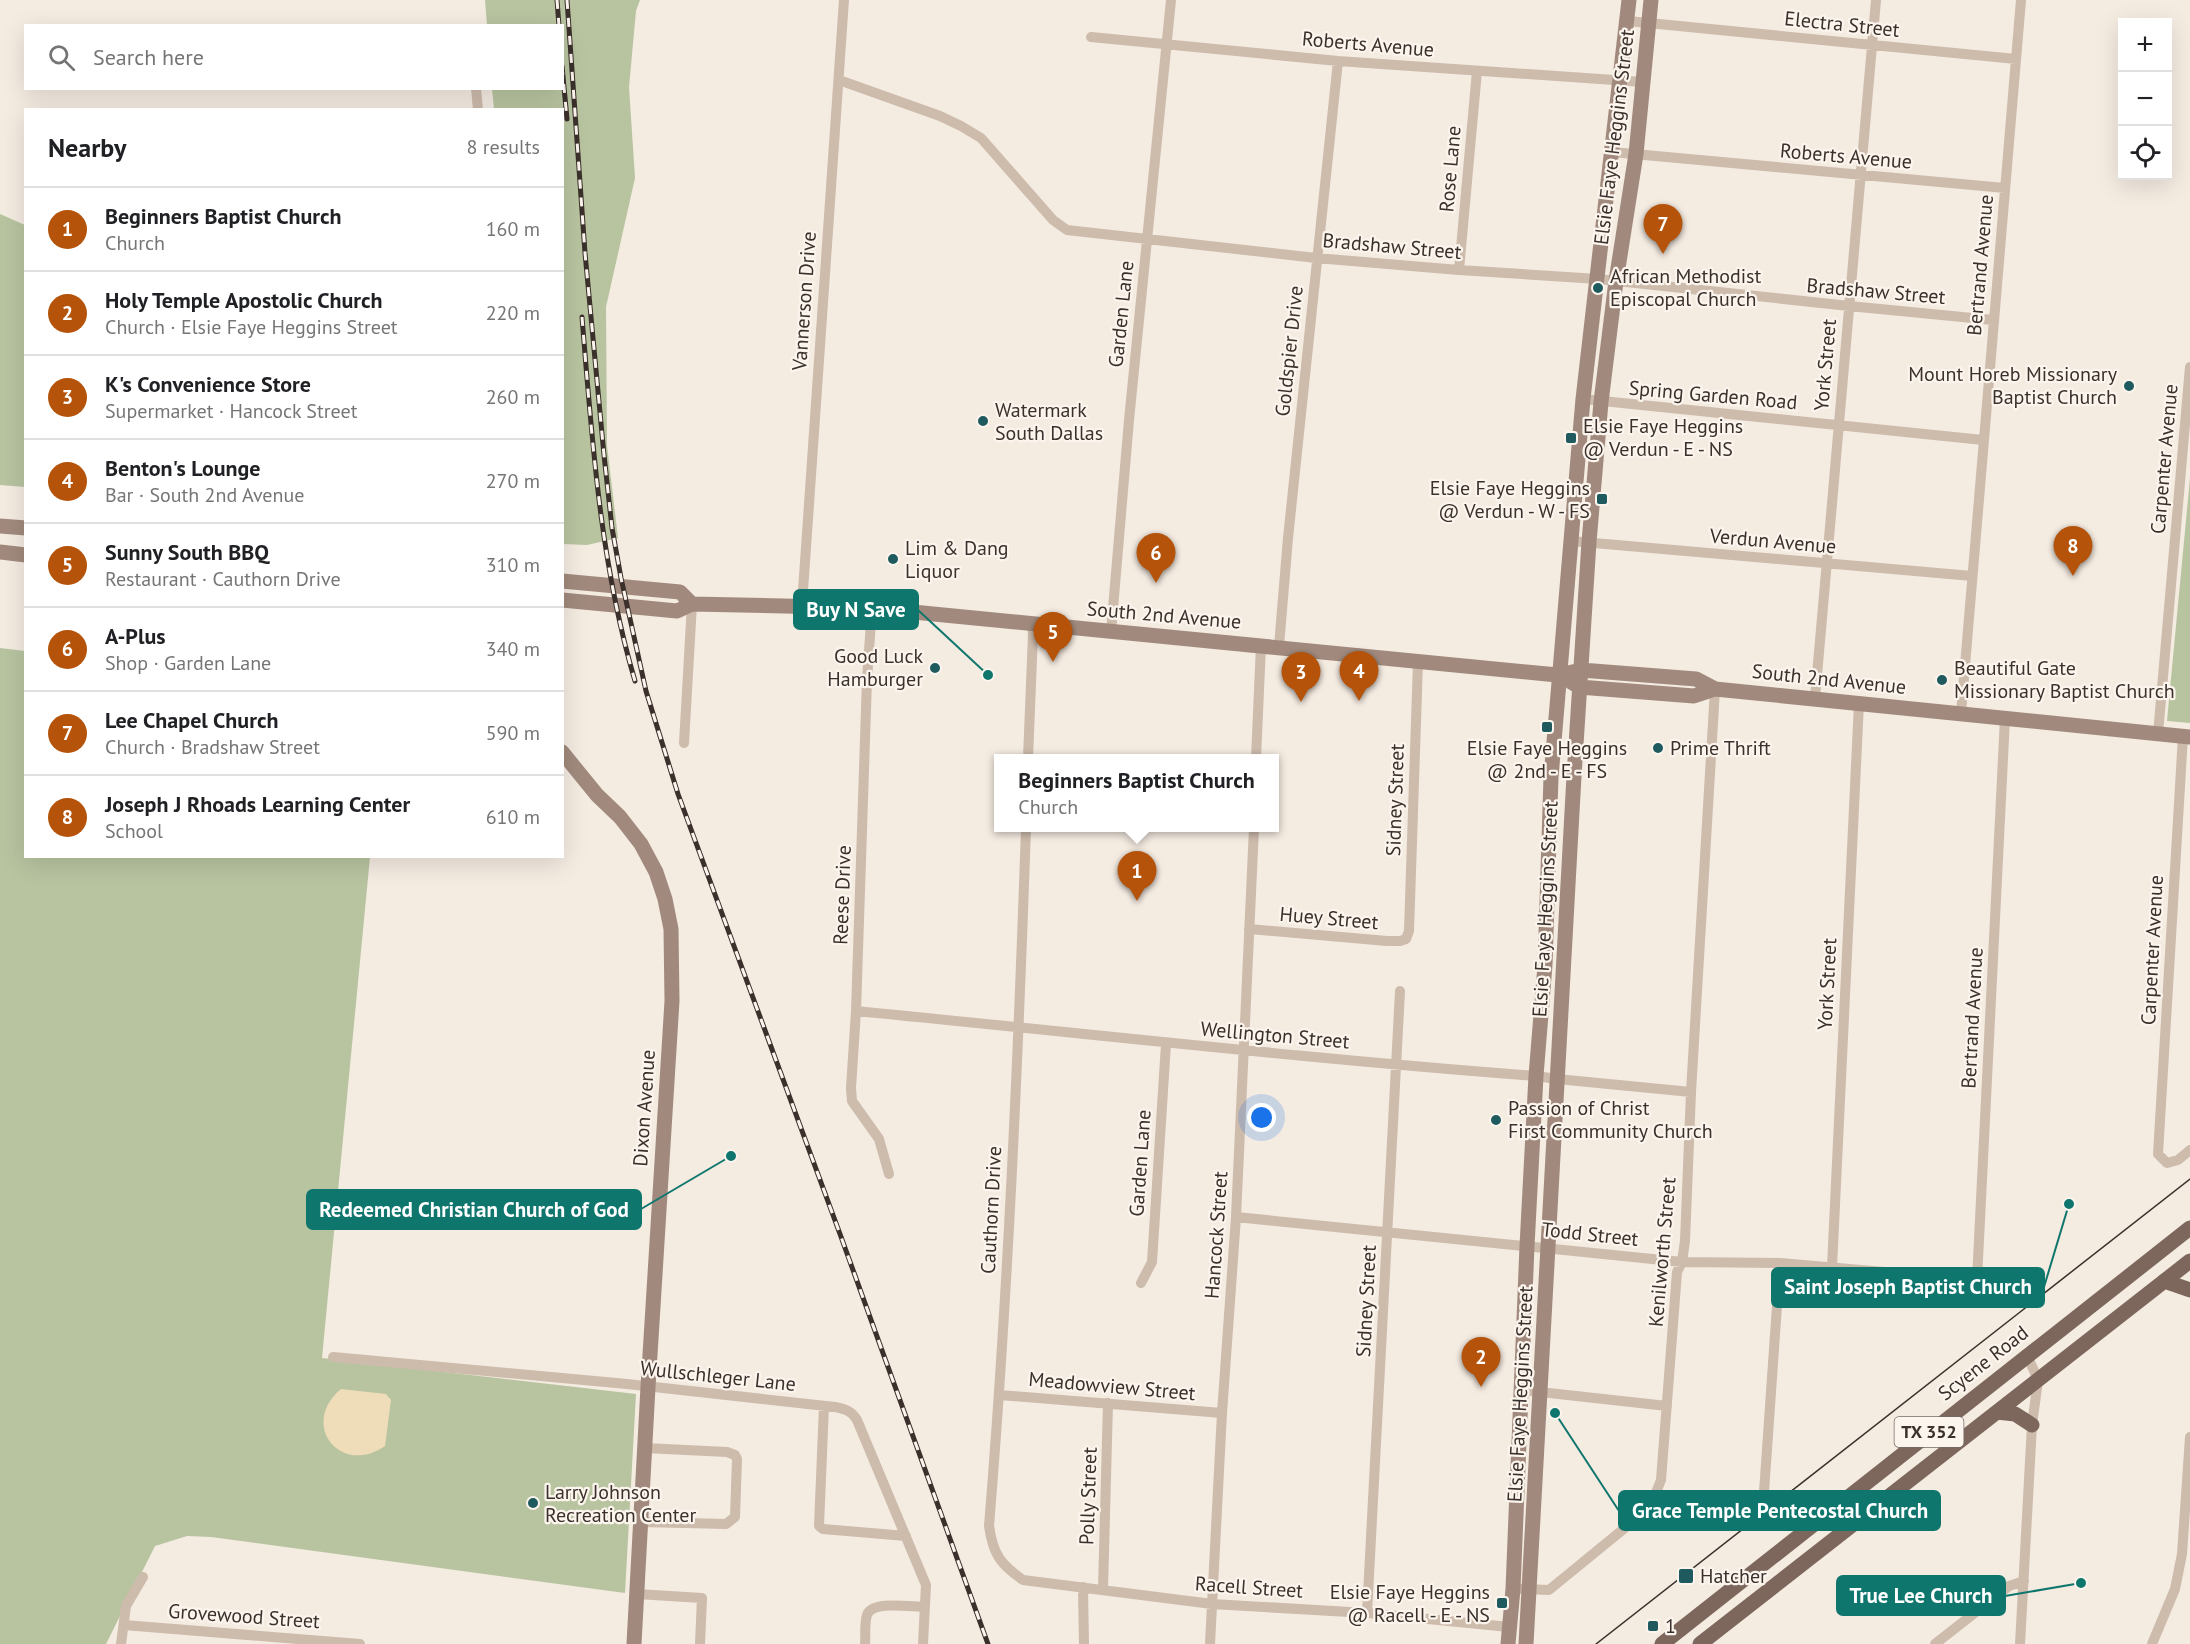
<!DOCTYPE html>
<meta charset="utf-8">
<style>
:root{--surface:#fff;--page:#f6f6f6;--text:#202124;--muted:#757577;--line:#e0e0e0;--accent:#b45309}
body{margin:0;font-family:"PT Sans",sans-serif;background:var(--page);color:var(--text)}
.controls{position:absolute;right:18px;top:18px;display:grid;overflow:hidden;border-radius:0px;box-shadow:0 6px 24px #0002}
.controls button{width:54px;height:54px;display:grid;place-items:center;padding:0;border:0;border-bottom:2px solid var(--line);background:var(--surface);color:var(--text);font:30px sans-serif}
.you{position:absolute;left:1262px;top:1118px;width:21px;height:21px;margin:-15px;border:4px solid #fff;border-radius:50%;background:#1a73e8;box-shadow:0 0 0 9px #1a73e833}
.badge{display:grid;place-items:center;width:39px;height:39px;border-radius:50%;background:var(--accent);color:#fff;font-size:20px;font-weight:700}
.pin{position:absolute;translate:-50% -50px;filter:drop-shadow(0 2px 3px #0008)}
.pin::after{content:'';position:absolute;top:32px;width:21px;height:18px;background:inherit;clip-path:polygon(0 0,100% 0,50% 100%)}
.popup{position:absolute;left:994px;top:754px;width:285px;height:78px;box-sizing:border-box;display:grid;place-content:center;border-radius:0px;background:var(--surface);filter:drop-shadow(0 2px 4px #0005);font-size:20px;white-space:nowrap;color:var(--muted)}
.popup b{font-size:22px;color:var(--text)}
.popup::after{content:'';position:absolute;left:50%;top:100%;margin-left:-12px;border:12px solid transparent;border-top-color:var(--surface)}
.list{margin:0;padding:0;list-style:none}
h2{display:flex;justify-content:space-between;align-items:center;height:78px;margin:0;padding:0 24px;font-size:26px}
h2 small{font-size:20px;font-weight:400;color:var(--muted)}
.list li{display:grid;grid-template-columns:39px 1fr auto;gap:18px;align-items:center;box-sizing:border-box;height:84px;padding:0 24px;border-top:2px solid var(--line)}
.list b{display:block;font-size:22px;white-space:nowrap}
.list p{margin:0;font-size:20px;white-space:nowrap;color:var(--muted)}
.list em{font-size:20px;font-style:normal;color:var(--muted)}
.icon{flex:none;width:33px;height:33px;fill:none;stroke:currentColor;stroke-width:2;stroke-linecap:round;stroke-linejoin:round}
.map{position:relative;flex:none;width:2190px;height:1644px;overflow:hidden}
.search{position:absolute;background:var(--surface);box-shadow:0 6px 24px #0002;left:24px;top:24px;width:540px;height:66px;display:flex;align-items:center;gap:15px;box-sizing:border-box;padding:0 21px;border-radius:0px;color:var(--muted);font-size:22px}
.panel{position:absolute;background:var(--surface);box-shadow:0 6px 24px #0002;left:24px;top:108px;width:540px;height:750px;border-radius:0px}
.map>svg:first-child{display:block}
.green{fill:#b8c4a0}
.sand{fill:#efdcb8}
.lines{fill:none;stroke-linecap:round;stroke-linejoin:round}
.street{stroke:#cdbbac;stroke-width:10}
.secondary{stroke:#a18a7d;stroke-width:15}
.primary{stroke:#7d675c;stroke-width:15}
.tram{stroke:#3b302b;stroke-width:1.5}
.rail-casing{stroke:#3b302b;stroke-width:5}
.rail{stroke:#fbf5ee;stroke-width:3;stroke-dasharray:9;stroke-linecap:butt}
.poi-dot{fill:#1f5a5e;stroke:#fbf5ee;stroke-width:2}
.labels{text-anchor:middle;stroke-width:4.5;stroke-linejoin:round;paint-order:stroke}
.shield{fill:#fbf5ee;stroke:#756b66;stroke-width:1.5}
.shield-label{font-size:18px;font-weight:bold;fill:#3b302b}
.street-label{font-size:20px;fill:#3b302b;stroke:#fbf5ee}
.poi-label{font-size:20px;fill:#3b302b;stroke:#fbf5ee;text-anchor:start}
.leader{fill:none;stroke:#0f766e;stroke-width:2}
.callout-dot{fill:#0f766e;stroke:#fbf5ee;stroke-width:2}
.callout{fill:#0f766e;stroke:#0f766e;stroke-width:2}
.callout-label{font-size:21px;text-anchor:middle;font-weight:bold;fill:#fff}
</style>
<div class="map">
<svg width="2190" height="1644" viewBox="0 0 2190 1644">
<rect width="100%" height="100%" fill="#f4ebe1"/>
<path class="green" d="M485,0h155l-4,11 -7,76 6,91 -29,129 1,138 11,93 -31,7 -24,-1 -1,-434 -68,-1 -2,-20 70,-1v-62l-75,-1z
M0,214l25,11v262l-25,-2z
M2190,478v245l-23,-2z
M0,648l25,3 1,205 344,1 -48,501 314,36 -11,199 -414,-56 -24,-1 -32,10 -49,98h-106z"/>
<path class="sand" d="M341,1389l45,5 5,6 -6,46c-45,31 -86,-22 -44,-57z"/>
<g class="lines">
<path class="street" d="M1628,21l388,38
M1091,37l247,24 305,21
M839,80l101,36 21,10 20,12 72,82 14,10 249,28 143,12 139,9 251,27 144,14
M476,88l2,22
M1612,152l393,36
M1459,270l18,-199
M1583,399l400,41
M1571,541l401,35
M802,605l42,-605
M872,608l-5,71 -11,332 -5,77 1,13 27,38 10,35
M1111,632l18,-212 42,-420
M1279,646l9,-108 50,-477
M1815,698l61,-698
M1961,713l60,-713
M2005,718l-28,562 23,3 13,9
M2158,734l32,-367
M2183,736l-25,418 9,9 11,-3 12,-10
M684,743l8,-139
M1028,758l5,-124 -1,-12
M1256,758l5,-113
M1026,828c-8,232 -18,465 -37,698 4,28 11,38 34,54l189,24 155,9 142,14
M1249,929l138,12h13l6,-2 3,-8 9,-269
M856,1011c227,22 453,48 680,65l21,3 134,13
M1236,1217l446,45 98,1 197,17
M1832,1267l27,-564
M1141,1283l11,-21 14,-218
M333,1357l294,27 208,23c10,2 17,4 22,13l69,165 -3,59
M1522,1390l145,16
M1000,1395l222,18
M824,1406l-5,120 4,3 83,7
M1764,1492l16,-229
M641,1522l85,2 9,-7 2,-58 -2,-4 -8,-3 -82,-4
M1083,1587l1,57
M1103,1589l5,-186
M1522,1589l27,1 93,-76 9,-9 10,-25 16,-208 5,-10 3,-21 6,-149 24,-403
M637,1594l65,4 -2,46
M1367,1613l33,-622
M124,1625l236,19
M121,1644l5,-38 17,-29
M865,1644c1,-9 -1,-20 2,-29 5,-15 44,-8 58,-8
M1210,1644l12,-231 14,-196 18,-389
M1935,1644l74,-58 15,-5
M2020,1644l12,-219 6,-45 -11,-25
M2152,1644l23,-55 7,-35 8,-117"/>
<path class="secondary" d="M0,526l26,2
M0,552l26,3
M562,581l118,11 12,12
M562,600l115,11 15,-7 180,4 675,66 12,1 22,-5 115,9 19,10 475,48
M1571,682l8,5 115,9 21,-7
M562,752l35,43 23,22 21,27 15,28 9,27 6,30 1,72 -24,386 -14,257
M1508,1644l5,-55 14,-343 9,-170 9,-111 6,-188 32,-378 46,-399
M1526,1644l48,-868 15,-234 12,-140 15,-121 20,-127 15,-154"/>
<path class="primary" d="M2164,1281l26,9
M1997,1412l18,2 17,11
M1662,1644l528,-416
M1700,1644l490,-383"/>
<path class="tram" d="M1596,1644l594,-465"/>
<g class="rail-casing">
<path id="rail" d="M557,0l2,26
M567,0l18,253 19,202 8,73 9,50 25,113 32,103 162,440 148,410
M562,66l5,53
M582,317c10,122 18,246 53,364"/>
</g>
<use href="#rail" class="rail"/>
</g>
<g class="poi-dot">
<circle cx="1598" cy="288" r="6"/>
<circle cx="2129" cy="386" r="6"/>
<circle cx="983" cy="421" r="6"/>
<rect x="1565" y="432" width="12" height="12" rx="3"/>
<rect x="1596" y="493" width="12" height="12" rx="3"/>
<circle cx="893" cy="559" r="6"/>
<circle cx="935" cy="668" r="6"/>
<circle cx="1942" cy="680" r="6"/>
<rect x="1541" y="721" width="12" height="12" rx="3"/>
<circle cx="1658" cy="748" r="6"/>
<circle cx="1496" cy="1120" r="6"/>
<circle cx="533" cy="1503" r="6"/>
<rect x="1678" y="1568" width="16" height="16" rx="3"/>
<rect x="1496" y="1597" width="12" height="12" rx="3"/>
<rect x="1647" y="1620" width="12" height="12" rx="3"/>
</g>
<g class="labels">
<rect class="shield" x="1894.5" y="1417" width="69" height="30" rx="4.5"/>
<g class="shield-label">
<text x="1929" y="1438">TX 352</text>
</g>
<g class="street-label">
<text transform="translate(1842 24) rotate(6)" y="7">Electra Street</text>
<text transform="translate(1368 44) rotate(5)" y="7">Roberts Avenue</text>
<text transform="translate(1614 137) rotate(-83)" y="7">Elsie Faye Heggins Street</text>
<text transform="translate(1846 156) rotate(5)" y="7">Roberts Avenue</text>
<text transform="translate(1450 169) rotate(-85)" y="7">Rose Lane</text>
<text transform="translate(1392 246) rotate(5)" y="7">Bradshaw Street</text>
<text transform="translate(1980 265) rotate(-85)" y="7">Bertrand Avenue</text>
<text transform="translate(1876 291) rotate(5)" y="7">Bradshaw Street</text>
<text transform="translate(804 301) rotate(-86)" y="7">Vannerson Drive</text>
<text transform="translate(1121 314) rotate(-84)" y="7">Garden Lane</text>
<text transform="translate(1289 351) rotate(-84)" y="7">Goldspier Drive</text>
<text transform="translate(1825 365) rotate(-85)" y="7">York Street</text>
<text transform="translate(1713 395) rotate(5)" y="7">Spring Garden Road</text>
<text transform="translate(2164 459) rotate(-85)" y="7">Carpenter Avenue</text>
<text transform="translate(1773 541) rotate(5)" y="7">Verdun Avenue</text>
<text transform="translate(1164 615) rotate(5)" y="7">South 2nd Avenue</text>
<text transform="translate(1829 679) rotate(6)" y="7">South 2nd Avenue</text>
<text transform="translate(1395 800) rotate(-88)" y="7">Sidney Street</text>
<text transform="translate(842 895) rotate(-88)" y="7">Reese Drive</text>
<text transform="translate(1545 909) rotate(-87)" y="7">Elsie Faye Heggins Street</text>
<text transform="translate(1329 918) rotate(5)" y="7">Huey Street</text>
<text transform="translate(2152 950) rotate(-87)" y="7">Carpenter Avenue</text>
<text transform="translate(1827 984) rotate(-87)" y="7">York Street</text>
<text transform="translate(1972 1018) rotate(-87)" y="7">Bertrand Avenue</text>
<text transform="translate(1275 1035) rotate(5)" y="7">Wellington Street</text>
<text transform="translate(644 1108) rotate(-86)" y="7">Dixon Avenue</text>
<text transform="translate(1140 1163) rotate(-86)" y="7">Garden Lane</text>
<text transform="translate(991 1210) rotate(-87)" y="7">Cauthorn Drive</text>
<text transform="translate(1590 1234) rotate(6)" y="7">Todd Street</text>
<text transform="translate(1216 1235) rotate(-86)" y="7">Hancock Street</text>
<text transform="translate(1662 1252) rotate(-85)" y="7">Kenilworth Street</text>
<text transform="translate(1366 1301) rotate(-87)" y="7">Sidney Street</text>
<text transform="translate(1983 1363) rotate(-38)" y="7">Scyene Road</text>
<text transform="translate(718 1376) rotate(6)" y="7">Wullschleger Lane</text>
<text transform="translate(1112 1386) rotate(5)" y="7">Meadowview Street</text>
<text transform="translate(1520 1394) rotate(-87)" y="7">Elsie Faye Heggins Street</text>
<text transform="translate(1088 1496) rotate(-88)" y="7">Polly Street</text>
<text transform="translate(1249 1587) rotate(4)" y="7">Racell Street</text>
<text transform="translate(244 1616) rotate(4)" y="7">Grovewood Street</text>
</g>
<g class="poi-label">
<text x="1610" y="283">African Methodist<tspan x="1610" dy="23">Episcopal Church</tspan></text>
<text x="2117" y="381" text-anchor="end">Mount Horeb Missionary<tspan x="2117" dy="23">Baptist Church</tspan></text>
<text x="995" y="417">Watermark<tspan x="995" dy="23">South Dallas</tspan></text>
<text x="1583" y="433">Elsie Faye Heggins<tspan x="1583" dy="23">@ Verdun - E - NS</tspan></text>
<text x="1590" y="495" text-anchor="end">Elsie Faye Heggins<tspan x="1590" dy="23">@ Verdun - W - FS</tspan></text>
<text x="905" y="555">Lim &amp; Dang<tspan x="905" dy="23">Liquor</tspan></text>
<text x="923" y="663" text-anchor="end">Good Luck<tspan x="923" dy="23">Hamburger</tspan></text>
<text x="1954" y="675">Beautiful Gate<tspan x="1954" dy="23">Missionary Baptist Church</tspan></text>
<text x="1547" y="755" text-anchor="middle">Elsie Faye Heggins<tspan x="1547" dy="23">@ 2nd - E - FS</tspan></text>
<text x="1670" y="755">Prime Thrift</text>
<text x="1508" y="1115">Passion of Christ<tspan x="1508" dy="23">First Community Church</tspan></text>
<text x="545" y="1499">Larry Johnson<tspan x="545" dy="23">Recreation Center</tspan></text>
<text x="1700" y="1583">Hatcher</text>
<text x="1490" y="1599" text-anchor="end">Elsie Faye Heggins<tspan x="1490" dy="23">@ Racell - E - NS</tspan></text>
<text x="1665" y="1633">1</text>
</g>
</g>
<path class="leader" d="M988 675L918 610M731 1156L641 1209M2069 1204L2044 1287M1555 1413L1619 1511M2081 1583L2005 1596"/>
<g class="callout-dot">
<circle cx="988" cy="675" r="6"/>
<circle cx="731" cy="1156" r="6"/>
<circle cx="2069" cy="1204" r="6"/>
<circle cx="1555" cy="1413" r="6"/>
<circle cx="2081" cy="1583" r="6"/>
</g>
<g class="callout">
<rect x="794" y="590" width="124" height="39" rx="6"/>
<rect x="307" y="1190" width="334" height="39" rx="6"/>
<rect x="1772" y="1268" width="272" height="39" rx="6"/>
<rect x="1619" y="1491" width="321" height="39" rx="6"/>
<rect x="1837" y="1576" width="168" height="39" rx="6"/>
</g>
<g class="callout-label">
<text x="856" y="617">Buy N Save</text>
<text x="474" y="1217">Redeemed Christian Church of God</text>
<text x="1908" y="1294">Saint Joseph Baptist Church</text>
<text x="1780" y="1518">Grace Temple Pentecostal Church</text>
<text x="1921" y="1603">True Lee Church</text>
</g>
</svg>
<div class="controls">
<button>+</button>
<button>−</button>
<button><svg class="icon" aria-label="locate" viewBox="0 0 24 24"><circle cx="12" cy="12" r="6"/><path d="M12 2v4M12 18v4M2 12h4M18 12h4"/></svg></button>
</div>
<div class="you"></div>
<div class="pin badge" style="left:1137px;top:901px">1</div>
<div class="popup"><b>Beginners Baptist Church</b>Church</div>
<div class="pin badge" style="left:1481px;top:1387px">2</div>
<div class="pin badge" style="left:1301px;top:702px">3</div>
<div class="pin badge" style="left:1359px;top:701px">4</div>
<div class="pin badge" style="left:1053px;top:662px">5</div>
<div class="pin badge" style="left:1156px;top:583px">6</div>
<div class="pin badge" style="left:1663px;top:254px">7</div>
<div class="pin badge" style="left:2073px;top:576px">8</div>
<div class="search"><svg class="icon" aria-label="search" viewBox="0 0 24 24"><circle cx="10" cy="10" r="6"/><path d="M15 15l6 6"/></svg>Search here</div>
<section class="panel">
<h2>Nearby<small>8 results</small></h2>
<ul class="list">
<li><span class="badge">1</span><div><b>Beginners Baptist Church</b><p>Church</p></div><em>160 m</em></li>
<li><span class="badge">2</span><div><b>Holy Temple Apostolic Church</b><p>Church · Elsie Faye Heggins Street</p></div><em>220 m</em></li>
<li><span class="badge">3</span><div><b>K's Convenience Store</b><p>Supermarket · Hancock Street</p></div><em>260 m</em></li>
<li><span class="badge">4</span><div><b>Benton's Lounge</b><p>Bar · South 2nd Avenue</p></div><em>270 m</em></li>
<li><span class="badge">5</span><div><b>Sunny South BBQ</b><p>Restaurant · Cauthorn Drive</p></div><em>310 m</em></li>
<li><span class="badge">6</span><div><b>A-Plus</b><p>Shop · Garden Lane</p></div><em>340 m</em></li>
<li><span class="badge">7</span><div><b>Lee Chapel Church</b><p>Church · Bradshaw Street</p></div><em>590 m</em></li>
<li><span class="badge">8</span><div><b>Joseph J Rhoads Learning Center</b><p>School</p></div><em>610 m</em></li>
</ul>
</section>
</div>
